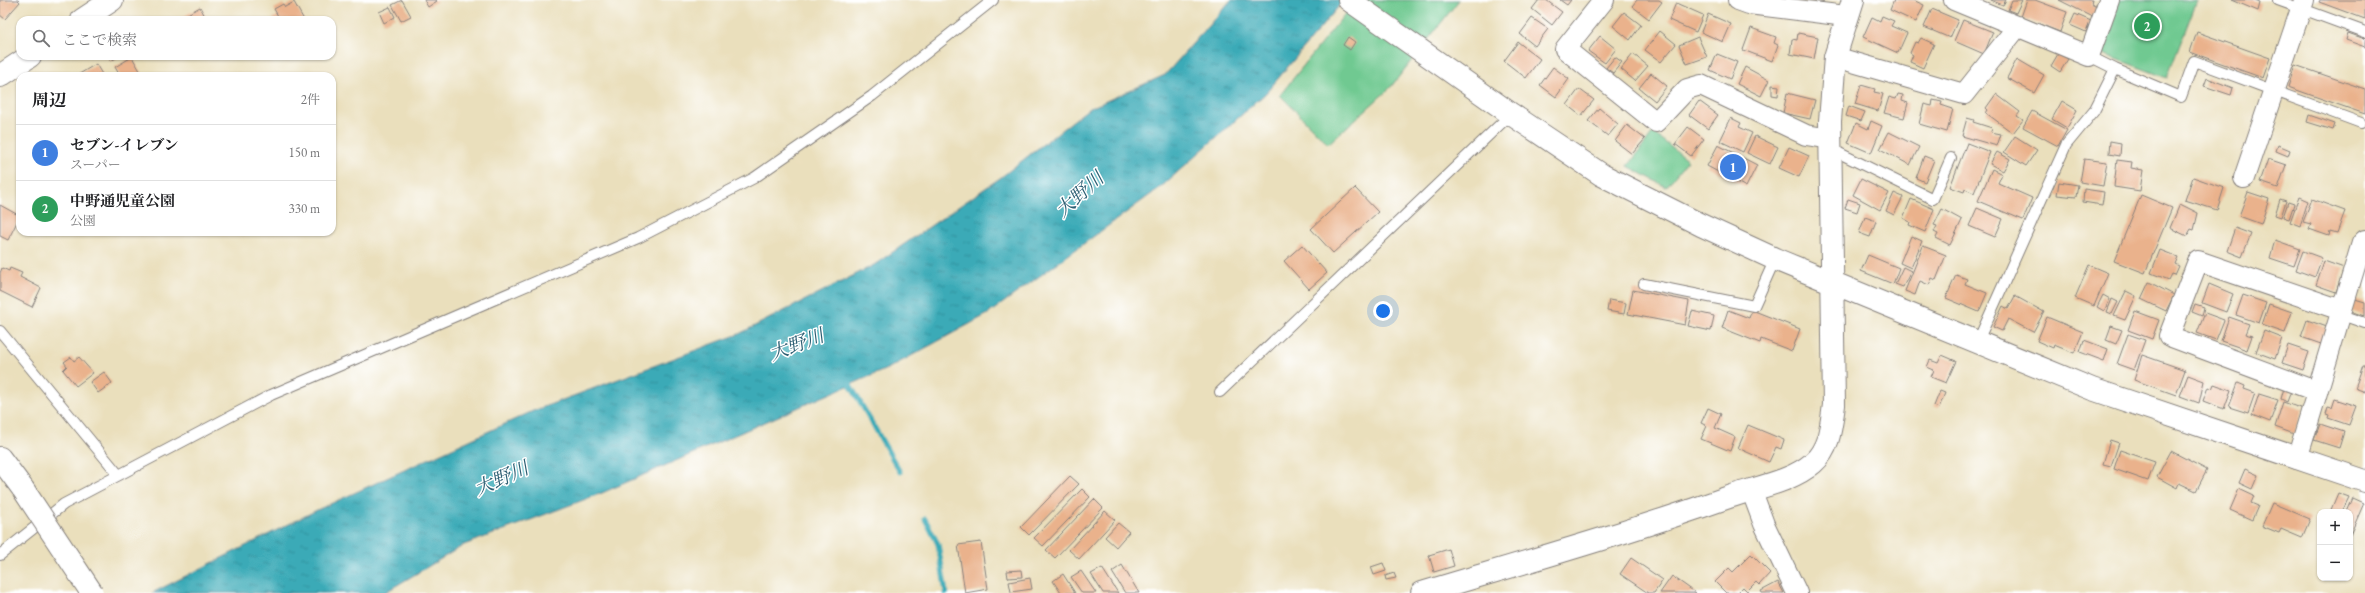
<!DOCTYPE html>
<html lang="ja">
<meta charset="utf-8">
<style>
:root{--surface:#fff;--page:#f2f2f2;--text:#202124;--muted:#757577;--line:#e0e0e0;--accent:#d93025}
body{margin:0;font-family:"EB Garamond","Noto Serif JP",serif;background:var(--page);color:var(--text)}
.controls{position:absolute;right:12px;bottom:12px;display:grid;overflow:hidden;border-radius:8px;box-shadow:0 1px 3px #0004}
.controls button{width:36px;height:36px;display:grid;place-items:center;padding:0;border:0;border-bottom:1px solid var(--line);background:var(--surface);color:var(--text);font:20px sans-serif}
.you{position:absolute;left:1383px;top:311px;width:14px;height:14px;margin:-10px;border:3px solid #fff;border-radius:50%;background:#1a73e8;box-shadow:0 0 0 6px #1a73e833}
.badge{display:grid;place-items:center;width:26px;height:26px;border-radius:50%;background:var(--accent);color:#fff;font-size:13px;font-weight:700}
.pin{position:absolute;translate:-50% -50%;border:2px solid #fff;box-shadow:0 1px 4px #0006}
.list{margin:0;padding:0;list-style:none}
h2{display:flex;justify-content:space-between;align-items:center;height:52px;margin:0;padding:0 16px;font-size:17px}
h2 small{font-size:13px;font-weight:400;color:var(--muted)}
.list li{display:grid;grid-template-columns:26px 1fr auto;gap:12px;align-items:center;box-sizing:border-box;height:56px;padding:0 16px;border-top:1px solid var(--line)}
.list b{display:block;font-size:15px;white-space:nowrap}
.list p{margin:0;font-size:13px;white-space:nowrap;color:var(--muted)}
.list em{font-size:13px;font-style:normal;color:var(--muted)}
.icon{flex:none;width:22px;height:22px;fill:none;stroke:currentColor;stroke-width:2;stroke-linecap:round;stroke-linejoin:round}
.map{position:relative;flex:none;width:2365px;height:593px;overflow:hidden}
.search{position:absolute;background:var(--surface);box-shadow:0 1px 3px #0004;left:16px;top:16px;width:320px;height:44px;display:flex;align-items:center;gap:10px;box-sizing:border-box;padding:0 14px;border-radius:12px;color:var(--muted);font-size:15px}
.panel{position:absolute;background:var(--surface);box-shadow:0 1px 3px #0004;left:16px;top:72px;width:320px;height:164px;border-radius:12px}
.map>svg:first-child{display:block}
.green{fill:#6fc991;stroke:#487666}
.water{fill:url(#water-ripples);stroke:#2e6679}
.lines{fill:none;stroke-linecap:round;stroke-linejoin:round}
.stream{stroke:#3aaab7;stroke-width:5}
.building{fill:#eab28c}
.service-casing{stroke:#86807c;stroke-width:12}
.minor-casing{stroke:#86807c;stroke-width:22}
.tertiary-casing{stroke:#86807c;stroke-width:24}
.secondary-casing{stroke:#86807c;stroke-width:24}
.motorway-casing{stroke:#86807c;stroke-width:24}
.service{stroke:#fff;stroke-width:10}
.minor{stroke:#fff;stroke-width:20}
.tertiary{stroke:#fff;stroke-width:22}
.secondary{stroke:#fff;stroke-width:22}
.motorway{stroke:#fff;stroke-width:22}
.motorway-bridge-casing{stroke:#86807c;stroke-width:24;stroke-linecap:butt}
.motorway-bridge{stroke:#fff;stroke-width:22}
.labels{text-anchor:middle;stroke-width:3;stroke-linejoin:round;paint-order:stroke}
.water-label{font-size:19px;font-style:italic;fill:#2d5f73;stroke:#fff}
</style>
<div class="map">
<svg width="2365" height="593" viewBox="0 0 2365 593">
<defs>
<pattern id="water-ripples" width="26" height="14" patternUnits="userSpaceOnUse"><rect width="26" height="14" fill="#3aaab7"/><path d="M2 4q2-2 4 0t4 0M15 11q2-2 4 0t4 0" fill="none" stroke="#308a96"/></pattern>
</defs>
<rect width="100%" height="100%" fill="#fff"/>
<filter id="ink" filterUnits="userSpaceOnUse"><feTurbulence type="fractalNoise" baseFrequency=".025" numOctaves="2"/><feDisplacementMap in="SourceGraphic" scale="8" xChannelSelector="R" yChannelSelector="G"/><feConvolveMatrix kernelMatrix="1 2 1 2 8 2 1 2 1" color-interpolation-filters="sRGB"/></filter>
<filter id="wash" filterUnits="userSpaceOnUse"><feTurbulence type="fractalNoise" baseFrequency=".012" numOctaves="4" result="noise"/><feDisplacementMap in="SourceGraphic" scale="16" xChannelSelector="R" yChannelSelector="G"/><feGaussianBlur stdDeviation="0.9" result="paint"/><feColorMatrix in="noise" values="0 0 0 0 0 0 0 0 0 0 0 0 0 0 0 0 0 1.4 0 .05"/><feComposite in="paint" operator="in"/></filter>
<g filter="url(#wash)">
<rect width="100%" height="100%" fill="#eadfbc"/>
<path class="green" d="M1356,0h103l-69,88 -62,56 -48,-49z
M2117,0h80l-30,78 -69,-26z
M1653,133l35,27 -22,27 -38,-21z"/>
<path class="water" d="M1231,0h113l-78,93 -105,94 -173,127 -99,54 -287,125 -138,52 -80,48h-232l165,-83 216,-99 206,-77 135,-69 126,-87 88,-69 77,-34z"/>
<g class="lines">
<path class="stream" d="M848,381l52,91
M925,519l13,25 8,49"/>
</g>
<g id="blocks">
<path class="building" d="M0,0h18l2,2 -15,17 -5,-4z
M402,0l9,16 -10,5 -9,-16z
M424,0h12l1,1 -9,6z
M1539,0h7l16,12 -10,13 -20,-16z
M1560,0h11l-4,5z
M1637,0h22l3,2 -13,17 -17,-13z
M1894,0h19l11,5 -8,17 -26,-12z
M1990,0h16l-3,5z
M2012,0h10l-6,13 -8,-3z
M2027,0h8l32,12 -7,20 -39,-15z
M2059,0h33l-1,4 6,3 -4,10z
M2232,0h20l8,3 -2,8z
M2320,0h45v19l-46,-17z
M294,2l10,18h-30l-1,-2 5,-2 -4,-7 9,-5 2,3z
M1676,3l27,12 -7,17 -27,-12z
M200,7l7,13h-30z
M390,7l5,10 -11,6 -5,-11z
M1932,9l26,11 -8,18 -26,-11z
M1624,12l17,13 -11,15 -17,-14z
M1708,14l23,10 -8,18 -22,-10z
M2075,14l16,7 -5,11 -16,-7z
M1882,16l12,5 -3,5 16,7 -9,20 -35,-16 9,-20 8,4z
M1532,18l16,11 -13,17 -15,-12z
M1963,20l30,12 -9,22 -30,-13z
M1751,28l25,9 -2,6 4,2 -6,16 -29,-11z
M1660,31l16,13 -15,18 -16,-12z
M2197,32l73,26 -7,20 -73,-26z
M1798,33l20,4 -4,22 -24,-5 2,-15 5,1z
M2348,33l17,6v8l-19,-7z
M1600,36l16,13 -11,14 -17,-12z
M1348,37l7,5 -5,8 -7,-5z
M1698,37l9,20 -20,7 -8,-19z
M1921,38l13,6 -11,24 -13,-6 3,-7 -3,-2 5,-11 3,1z
M1518,42l22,17 -14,19 -22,-17z
M1633,54l15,12 -13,15 -14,-12z
M1717,54l20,8 -7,17 -20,-9z
M2058,54l10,5 -8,13 -9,-6z
M108,56h11l-8,5z
M132,57l11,19h-23l-5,-9z
M1615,57l7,5 -9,11 -7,-5z
M2017,59l27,16 -10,18 -27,-15z
M96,64l7,12h-27z
M2295,65l70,24v25l-77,-27z
M1553,67l16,12 -13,18 -16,-12z
M1745,67l24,13 -8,16 -24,-12z
M1651,73l16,13 -12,15 -16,-13z
M2207,78l26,10 -2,7 -27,-9z
M1772,85l7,1 -1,10 -6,-1z
M1861,85l14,4 -1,3 9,2 -5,17 -23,-7z
M1579,89l15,11 -13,16 -14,-11z
M1787,93l28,7 -5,19 -27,-6z
M1898,94l5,1 -1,6 6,2 -4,15 -20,-5 5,-16 7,2z
M1996,94l24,18 -3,4 6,4 -10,13 -27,-20 2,-3 -2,-2z
M1933,100l9,2 -1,3 12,4 -6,23 -28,-8 5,-20 8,2z
M1699,101l19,14 -10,14 -19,-14z
M2062,101l15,9 -10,18 -15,-9z
M1849,106l16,6 -4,9 -15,-5z
M1599,108l19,16 -10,12 -20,-15z
M2032,111l35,19 -9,16 -35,-19z
M2309,115l26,9 -2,6 -26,-8z
M1731,118l10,5 -2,4 13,6 -9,19 -23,-11z
M1967,118l7,2 -1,2 19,6 -1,4 10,2 -4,12 -35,-10z
M1871,121l11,5 -11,27 -23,-10 8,-20 12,6z
M1627,125l18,14 -13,15 -17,-13z
M1688,127l16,12 -13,17 -16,-12z
M1889,132l30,15 -9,18 -30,-16z
M1755,136l23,11 -8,17 -23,-11z
M2015,136l22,14 -11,16 -22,-14z
M2110,141l11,2 -1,13 -11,-2z
M1967,143l23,9 -16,41 -9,-4 -1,3 -14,-5z
M1718,145l39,20 -11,22 -39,-21z
M2278,145l12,5 -2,6 -12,-5z
M1789,147l20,9 -10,21 -20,-9z
M1997,152l13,7 -7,12 -13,-7z
M1924,156l10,4 -9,22 -9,-4z
M2084,159l23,3 -4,24 -23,-4z
M2268,159l18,6 -8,23 -18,-6z
M2117,160l15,2 -1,6 12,2 -3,21 -26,-4z
M1992,169l10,5 -4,9 34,15 -9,22 -45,-19z
M2193,177l31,11 -7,22 -32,-10z
M1861,179l28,14 -9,17 -27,-15z
M2059,182l19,3 -2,12 -19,-2z
M1355,188l23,24 -45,41 -22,-24z
M2084,189l20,3 -2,13 -19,-3z
M2248,192l21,7 -8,25 -22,-8z
M1894,193l9,4 -9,18 -8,-4z
M2141,195l31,13 -27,65 -31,-12z
M2299,197l9,4 -8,25 -10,-4z
M1848,199l12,4 -3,9 -12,-4z
M1911,199l23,10 -9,23 -16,-7 1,-3 -7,-4z
M2280,199l6,2 -5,16 -6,-2z
M2312,199l33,12 -8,22 -7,-2 -1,5 -20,-7 2,-5 -8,-2z
M2288,202l6,2 -5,15 -6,-2z
M2180,204l18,9 -4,17 -3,-1 -4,7 -17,-8z
M0,205l20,11 -12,24 -8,-4z
M1977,208l26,11 -8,18 -26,-11z
M1942,209l20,11 -12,25 -14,-7 2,-4 -4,-2 3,-6 -3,-1z
M1865,217l11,4 -6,16 -11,-4z
M2235,228l16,6 -9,23 -15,-6z
M1911,236l11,5 -11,27 -11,-5z
M2275,240l25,9 -6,17 -24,-8z
M1302,245l25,28 -18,16 -25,-28z
M1923,246l23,9 -10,25 -4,-2 -3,7 -9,-4 -5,14 -10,-4z
M2160,250l18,7 -3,7 4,2 -4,9 -3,-1 -3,6 -18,-7z
M2303,251l19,7 -7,19 -19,-7z
M1868,255l31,13 -6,16 -32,-13z
M2324,261l20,7 -8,24 -20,-7z
M2089,265l19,8 -14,33 -19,-8z
M1903,267l8,4 -8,16 -8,-3z
M2,268l7,3 1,-3 12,5 -2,4 21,11 -9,19 -32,-16v-18z
M1956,275l11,4 -2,5 22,9 -8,19 -33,-14z
M2149,282l25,13 -8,16 -25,-12z
M2209,284l24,10 -7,18 -24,-9z
M1633,290l56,11 -4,24 -57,-11z
M2126,291l10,5 -11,24 -11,-4z
M2103,295l7,4 -6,12 -7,-4z
M2243,295l23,8 -7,20 -23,-8z
M2015,296l29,16 -11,20 -25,-13 -6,12 -9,-4 10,-21 5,3z
M2112,299l6,3 -6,12 -5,-2z
M2355,299l10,3v14l-14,-5z
M1609,300l17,3 -2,11 -17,-3z
M2195,304l9,3 -2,9 -10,-4z
M2269,304l23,8 -7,21 -23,-8z
M1728,310l21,8 3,-8 48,19 -8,22 -31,-12 -1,4 -38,-15z
M1692,311l22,5 -3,15 -23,-5z
M2135,311l24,9 -7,19 -24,-9z
M2205,313l19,7 -8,20 -19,-7z
M2047,317l36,15 -9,21 -20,-8 -1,3 -16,-7z
M2229,317l20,7 -4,10 7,2 -5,14 -26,-9z
M2307,320l20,7 -6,17 -20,-7z
M2111,326l11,4 -6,14 -10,-4z
M2264,331l18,7 -7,21 -19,-7z
M2128,334l17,6 -11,30 -17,-6z
M2084,340l24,9 -4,12 -24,-9z
M2288,345l21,7 -6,18 -21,-7z
M1942,355l14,6 -10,22 -15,-6 3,-7 -7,-3 3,-7 8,3z
M2142,355l43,15 -9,25 -42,-15z
M71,357l3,4 5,-4 14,16 -17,13 -13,-16 4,-4 -3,-4z
M2363,365h2v27l-10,-4z
M104,372l8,11 -14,10 -8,-11z
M2188,375l16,6 -5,22 -19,-7z
M2238,383l7,3 -1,3 11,4 -7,20 -19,-6z
M2214,384l17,6 -7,19 -21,-8 5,-14 4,2z
M2284,388l7,3 -4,11 -6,-3z
M1940,391l5,2 -6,15 -5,-2z
M2259,394l19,6 -8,22 -18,-7z
M2335,399l21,7 -7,19 -21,-7 1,-3 -3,-1 2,-7 4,1z
M2283,402l20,7 -9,25 -19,-7z
M1708,408l13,6 -6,14 20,9 -5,14 -29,-12 6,-13 -6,-3z
M2320,424l24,8 -5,16 -25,-8z
M1748,425l36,15 -3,9 -5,-2 -7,15 -31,-14z
M2110,440l9,3 -8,23 -8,-2z
M2120,450l35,12 -7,19 -34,-12z
M2171,451l36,19 -11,21 -17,-8 -2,5 -20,-11z
M2245,469l13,6 -6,14 -13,-6z
M1070,476l9,8 -50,51 -8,-8z
M1082,489l8,8 -47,49 -9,-8z
M2239,489l15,7 -3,7 7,3 -6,14 -22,-10z
M2338,493l11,4 -7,15h-12z
M2353,498l11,5 -14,32v-23h-3z
M1094,499l9,9 -48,50 -9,-8z
M2272,503l38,16 -8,19 -21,-9 -2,4 -17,-7z
M1105,511l10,9 -36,39 -10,-9z
M1118,523l11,9 -13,15 -11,-10z
M981,542l7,47 -23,4 -7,-48z
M1449,549l5,17 -20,6 -5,-17z
M1751,554l19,19 -11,12 -3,-3 -9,9 -4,-4 -6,6h-11l-11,-11 14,-14 4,4z
M1631,558l32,22 -9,13h-6l-28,-19z
M1383,563l3,8 -12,4 -3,-8z
M1122,565l17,28h-14l-13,-21z
M1102,568l16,25h-15l-12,-19z
M1021,570l1,7 -14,1 -1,-7z
M1081,571l15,22h-14l-11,-16z
M1394,573l2,5 -10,2 -1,-4z
M1063,574l12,19h-14l-8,-12z
M1672,576l24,17h-36z
M1030,578l2,11 -21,3 -2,-10z
M1778,582l6,11h-22l-1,-2z"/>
</g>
</g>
<g filter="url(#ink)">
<use href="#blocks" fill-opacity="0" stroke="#86807c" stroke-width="1"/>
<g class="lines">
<g class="service-casing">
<path id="service" d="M2278,0l87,32
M2115,69l66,28 13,-36 167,62
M1831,149l102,50 18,-41
M1644,284l110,22 21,-47
M2339,314l26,9
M0,331l118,143
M1977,343l89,-198 28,-34 21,-42 -26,-13
M1220,392l291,-278
M0,555l64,-51 207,-109 367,-157 116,-60 118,-82 121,-96"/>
</g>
<g class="minor-casing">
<path id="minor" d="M1604,0l-39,49 91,73 31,-33 14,-4 105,50 25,4
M1738,0l11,4 97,12
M1954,0l135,56 20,-56
M1835,57l129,37 54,-68
M2244,178l60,-178
M2316,391l-147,-55 29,-75 143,49
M2297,459l65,-216 3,-3
M1751,489l13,35 33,69"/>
</g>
<g class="tertiary-casing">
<path id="tertiary" d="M1349,0l162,114 91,61 99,50 74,34 317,130 273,92
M1422,593c103,-31 206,-60 307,-96 28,-10 62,-15 84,-34 17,-15 18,-38 21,-58l-4,-284 5,-64 18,-57"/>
</g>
<g class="secondary-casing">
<path id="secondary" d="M82,20l30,-20
M0,76l30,-20"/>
</g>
<g class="motorway-casing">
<path id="motorway" d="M0,458l23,31"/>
</g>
<use href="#service" class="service"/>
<use href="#minor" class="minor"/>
<use href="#tertiary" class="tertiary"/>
<use href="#secondary" class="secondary"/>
<use href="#motorway" class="motorway"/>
<g class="motorway-bridge-casing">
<path id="motorway-bridge" d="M23,489l69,104"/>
</g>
<use href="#motorway-bridge" class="motorway-bridge"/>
</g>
</g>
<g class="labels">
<g class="water-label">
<text transform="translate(1079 194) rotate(-42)" y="7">大野川</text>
<text transform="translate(796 344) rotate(-21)" y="7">大野川</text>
<text transform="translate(501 478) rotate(-24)" y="7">大野川</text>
</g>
</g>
</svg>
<div class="controls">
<button>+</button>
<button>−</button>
</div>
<div class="you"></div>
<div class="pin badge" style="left:1733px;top:167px;background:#3f7fe0">1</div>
<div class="pin badge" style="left:2147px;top:26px;background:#2e9e5b">2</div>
<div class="search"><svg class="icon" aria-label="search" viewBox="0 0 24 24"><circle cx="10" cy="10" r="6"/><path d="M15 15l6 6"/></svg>ここで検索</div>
<section class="panel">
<h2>周辺<small>2件</small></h2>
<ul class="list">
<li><span class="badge" style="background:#3f7fe0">1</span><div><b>セブン-イレブン</b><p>スーパー</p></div><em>150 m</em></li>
<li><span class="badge" style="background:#2e9e5b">2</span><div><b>中野通児童公園</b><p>公園</p></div><em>330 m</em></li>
</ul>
</section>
</div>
